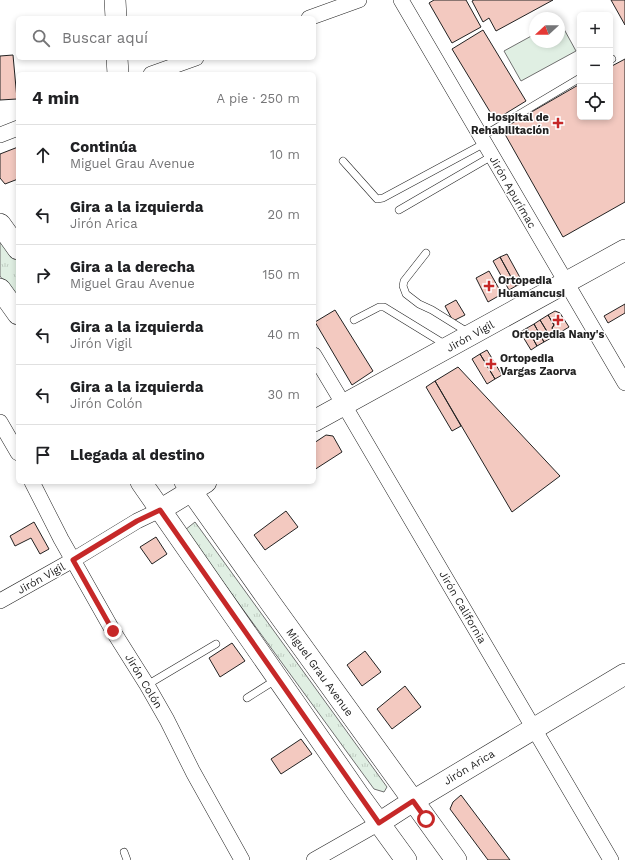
<!DOCTYPE html>
<html lang="es">
<meta charset="utf-8">
<style>
:root{--surface:#fff;--page:#f6f6f6;--text:#202124;--muted:#757577;--line:#e0e0e0}
body{margin:0;font-family:"Work Sans",sans-serif;background:var(--page);color:var(--text)}
.controls{position:absolute;right:12px;top:12px;display:grid;overflow:hidden;border-radius:6px;box-shadow:0 2px 6px #0003}
.controls button{width:36px;height:36px;display:grid;place-items:center;padding:0;border:0;border-bottom:1px solid var(--line);background:var(--surface);color:var(--text);font:20px sans-serif}
.compass{position:absolute;left:529px;top:12px;width:36px;height:36px;border-radius:50%;background:var(--surface);box-shadow:0 2px 6px #0003;rotate:249deg}
.stop{position:absolute;width:12px;height:12px;margin:-9px;border:3px solid #c62828;border-radius:50%;background:#fff}
.stop.end{background:#c62828;border-color:#fff;box-shadow:0 1px 4px #0008}
.list{margin:0;padding:0;list-style:none}
h2{display:flex;justify-content:space-between;align-items:center;height:52px;margin:0;padding:0 16px;font-size:17px}
h2 small{font-size:13px;font-weight:400;color:var(--muted)}
.list li{display:grid;grid-template-columns:26px 1fr auto;gap:12px;align-items:center;box-sizing:border-box;height:60px;padding:0 16px;border-top:1px solid var(--line)}
.list b{display:block;font-size:15px;white-space:nowrap}
.list p{margin:0;font-size:13px;white-space:nowrap;color:var(--muted)}
.list em{font-size:13px;font-style:normal;color:var(--muted)}
.icon{flex:none;width:22px;height:22px;fill:none;stroke:currentColor;stroke-width:2;stroke-linecap:round;stroke-linejoin:round}
.map{position:relative;flex:none;width:625px;height:860px;overflow:hidden}
.search{position:absolute;background:var(--surface);box-shadow:0 2px 6px #0003;left:16px;top:16px;width:300px;height:44px;display:flex;align-items:center;gap:10px;box-sizing:border-box;padding:0 14px;border-radius:6px;color:var(--muted);font-size:15px}
.panel{position:absolute;background:var(--surface);box-shadow:0 2px 6px #0003;left:16px;top:72px;width:300px;height:412px;border-radius:6px}
.map>svg:first-child{display:block}
.grass{fill:url(#grass-tufts);stroke:#6f6f6f}
.garden{fill:#e0efe3;stroke:#6f6f6f}
.building{fill:#f3c9c0;stroke:#222}
.lines{fill:none;stroke-linecap:round;stroke-linejoin:round}
.lane-casing{stroke:#222;stroke-width:8}
.street-casing{stroke:#222;stroke-width:16}
.secondary-casing{stroke:#222;stroke-width:22}
.lane{stroke:#fff;stroke-width:7}
.street{stroke:#fff;stroke-width:15}
.secondary{stroke:#fff;stroke-width:21}
.route{stroke:#c62828;stroke-width:5}
.poi-dot{fill:#c62828;stroke:#fff;stroke-width:1.5}
.labels{text-anchor:middle;stroke-width:3;stroke-linejoin:round;paint-order:stroke}
.poi-label{font-size:11px;font-weight:bold;fill:#222;stroke:#fff;text-anchor:start}
.street-label{font-size:11px;fill:#222;stroke:#fff}
</style>
<div class="map">
<svg width="625" height="860" viewBox="0 0 625 860">
<defs>
<pattern id="grass-tufts" width="24" height="20" patternUnits="userSpaceOnUse"><rect width="24" height="20" fill="#e0efe3"/><path d="M3 7l-1-3M5 7V3M7 7l1-3M15 17l-1-3M17 17v-4M19 17l1-3" fill="none" stroke="#c0cdc2"/></pattern>
</defs>
<rect width="100%" height="100%" fill="#fff"/>
<path class="grass" d="M0,237l18,23v41l-18,-25z
M195,522l192,265 -3,5 -10,-3 -189,-259z"/>
<path class="garden" d="M559,20l17,31 -55,30 -17,-30 31,-17v8h24z"/>
<path class="building" d="M434,0h32l15,27 -29,16 -23,-40z
M474,0h79l-57,31 -7,-13 -6,4 -11,-21z
M611,0h14v25z
M483,30l43,71 -31,19 -43,-71z
M13,55l4,44 -17,1v-44z
M625,59v143l-62,35 -61,-108 78,-45v33h30v-50z
M18,147v32l-13,5 -5,-6v-24z
M507,254l16,29 -7,3 -16,-29z
M500,257l16,29 -7,4 -16,-29z
M489,271l13,23 -14,8 -12,-24z
M456,300l9,15 -12,6 -8,-15z
M625,304v9l-17,10 -4,-7z
M335,310l38,61 -21,14 -37,-63z
M555,311l5,2 9,14 -13,8 -4,-7 2,-3 -6,-10z
M548,315l6,10 -2,3 4,7 -5,3 -11,-18z
M540,320l11,18 -7,4 -10,-18z
M534,324l10,18 -7,4 -10,-18z
M527,328l10,18 -6,4 -11,-18z
M487,350l15,25 -7,4 -15,-25z
M480,354l15,25 -8,5 -15,-25z
M458,367l102,109 -48,36 -77,-131z
M435,381l26,45 -9,5 -26,-44z
M326,435l7,1 9,16 -28,18v-27z
M286,511l12,16 -33,23 -11,-15z
M34,522l15,27 -9,5 -9,-16 -16,8 -5,-10z
M156,537l11,17 -15,10 -12,-17z
M232,643l13,18 -25,16 -11,-19z
M365,651l16,21 -19,14 -15,-21z
M405,686l16,21 -29,22 -15,-20z
M301,739l11,15 -31,20 -10,-15z
M461,795l49,65h-22l-38,-51 3,-7z"/>
<g class="lines">
<g class="lane-casing">
<path id="lane" d="M610,60l2,-1
M481,137l99,-59
M343,161l34,38 6,-1 102,-55
M399,210l93,-54
M426,253l-22,28 -1,5 3,8 13,10 13,6 37,23
M354,320l25,-13h5l62,38
M147,685l69,-41
M247,698l30,-19
M124,852l3,8"/>
</g>
<g class="street-casing">
<path id="street" d="M401,0l224,383
M309,18l50,-18
M151,74l45,-16
M0,135l18,-7
M314,355l30,50 267,455
M0,422l18,31
M32,482l29,57 52,92 34,54 20,35 26,52 49,88
M0,601l73,-41 64,-39 23,-11
M314,860l65,-37"/>
</g>
<g class="secondary-casing">
<path id="secondary" d="M115,0l1,18
M117,58l1,16
M0,224l18,25
M0,289l18,25
M314,421l311,-171
M141,482l217,312 48,66
M185,482l87,123 184,255
M160,510l46,-28
M379,823l34,-22 212,-127"/>
</g>
<use href="#lane" class="lane"/>
<use href="#street" class="street"/>
<use href="#secondary" class="secondary"/>
</g>
<g class="lines">
<path class="route" d="M113,631l-40,-71 64,-39 23,-11 219,313 34,-22 13,18"/>
</g>
<g class="poi-dot">
<path d="M556 117h4v4h4v4h-4v4h-4v-4h-4v-4h4z"/>
<path d="M487 280h4v4h4v4h-4v4h-4v-4h-4v-4h4z"/>
<path d="M556 314h4v4h4v4h-4v4h-4v-4h-4v-4h4z"/>
<path d="M489 358h4v4h4v4h-4v4h-4v-4h-4v-4h4z"/>
</g>
<g class="labels">
<g class="poi-label">
<text x="549" y="121" text-anchor="end">Hospital de<tspan x="549" dy="13">Rehabilitación</tspan></text>
<text x="498" y="284">Ortopedia<tspan x="498" dy="13">Huamancusi</tspan></text>
<text x="558" y="338" text-anchor="middle">Ortopedia Nany's</text>
<text x="500" y="362">Ortopedia<tspan x="500" dy="13">Vargas Zaorva</tspan></text>
</g>
<g class="street-label">
<text transform="translate(513 192) rotate(60)" y="4">Jirón Apurímac</text>
<text transform="translate(470 336) rotate(-29)" y="4">Jirón Vigil</text>
<text transform="translate(41 578) rotate(-29)" y="4">Jirón Vigil</text>
<text transform="translate(463 607) rotate(60)" y="4">Jirón California</text>
<text transform="translate(320 672) rotate(54)" y="4">Miguel Grau Avenue</text>
<text transform="translate(144 681) rotate(59)" y="4">Jirón Colón</text>
<text transform="translate(469 767) rotate(-31)" y="4">Jirón Arica</text>
</g>
</g>
</svg>
<div class="controls">
<button>+</button>
<button>−</button>
<button><svg class="icon" aria-label="locate" viewBox="0 0 24 24"><circle cx="12" cy="12" r="6"/><path d="M12 2v4M12 18v4M2 12h4M18 12h4"/></svg></button>
</div>
<svg class="compass" viewBox="-18 -18 36 36"><path d="M0-13l5 13h-10z" fill="#e53935"/><path d="M0 13l5-13h-10z" fill="#757577"/></svg>
<div class="stop" style="left:426px;top:819px"></div>
<div class="stop end" style="left:113px;top:631px"></div>
<div class="search"><svg class="icon" aria-label="search" viewBox="0 0 24 24"><circle cx="10" cy="10" r="6"/><path d="M15 15l6 6"/></svg>Buscar aquí</div>
<section class="panel">
<h2>4 min<small>A pie · 250 m</small></h2>
<ul class="list">
<li><svg class="icon" aria-label="ahead" viewBox="0 0 24 24"><path d="M12 20V5M6 11l6-6 6 6"/></svg><div><b>Continúa</b><p>Miguel Grau Avenue</p></div><em>10 m</em></li>
<li><svg class="icon" aria-label="left" viewBox="0 0 24 24"><path d="M17 20v-9H6M10 6l-5 5 5 5"/></svg><div><b>Gira a la izquierda</b><p>Jirón Arica</p></div><em>20 m</em></li>
<li><svg class="icon" aria-label="right" viewBox="0 0 24 24"><path d="M7 20v-9h11M14 6l5 5-5 5"/></svg><div><b>Gira a la derecha</b><p>Miguel Grau Avenue</p></div><em>150 m</em></li>
<li><svg class="icon" aria-label="left" viewBox="0 0 24 24"><path d="M17 20v-9H6M10 6l-5 5 5 5"/></svg><div><b>Gira a la izquierda</b><p>Jirón Vigil</p></div><em>40 m</em></li>
<li><svg class="icon" aria-label="left" viewBox="0 0 24 24"><path d="M17 20v-9H6M10 6l-5 5 5 5"/></svg><div><b>Gira a la izquierda</b><p>Jirón Colón</p></div><em>30 m</em></li>
<li><svg class="icon" aria-label="arrive" viewBox="0 0 24 24"><path d="M6 21V4h12l-3 4 3 4H6"/></svg><div><b>Llegada al destino</b></div></li>
</ul>
</section>
</div>
